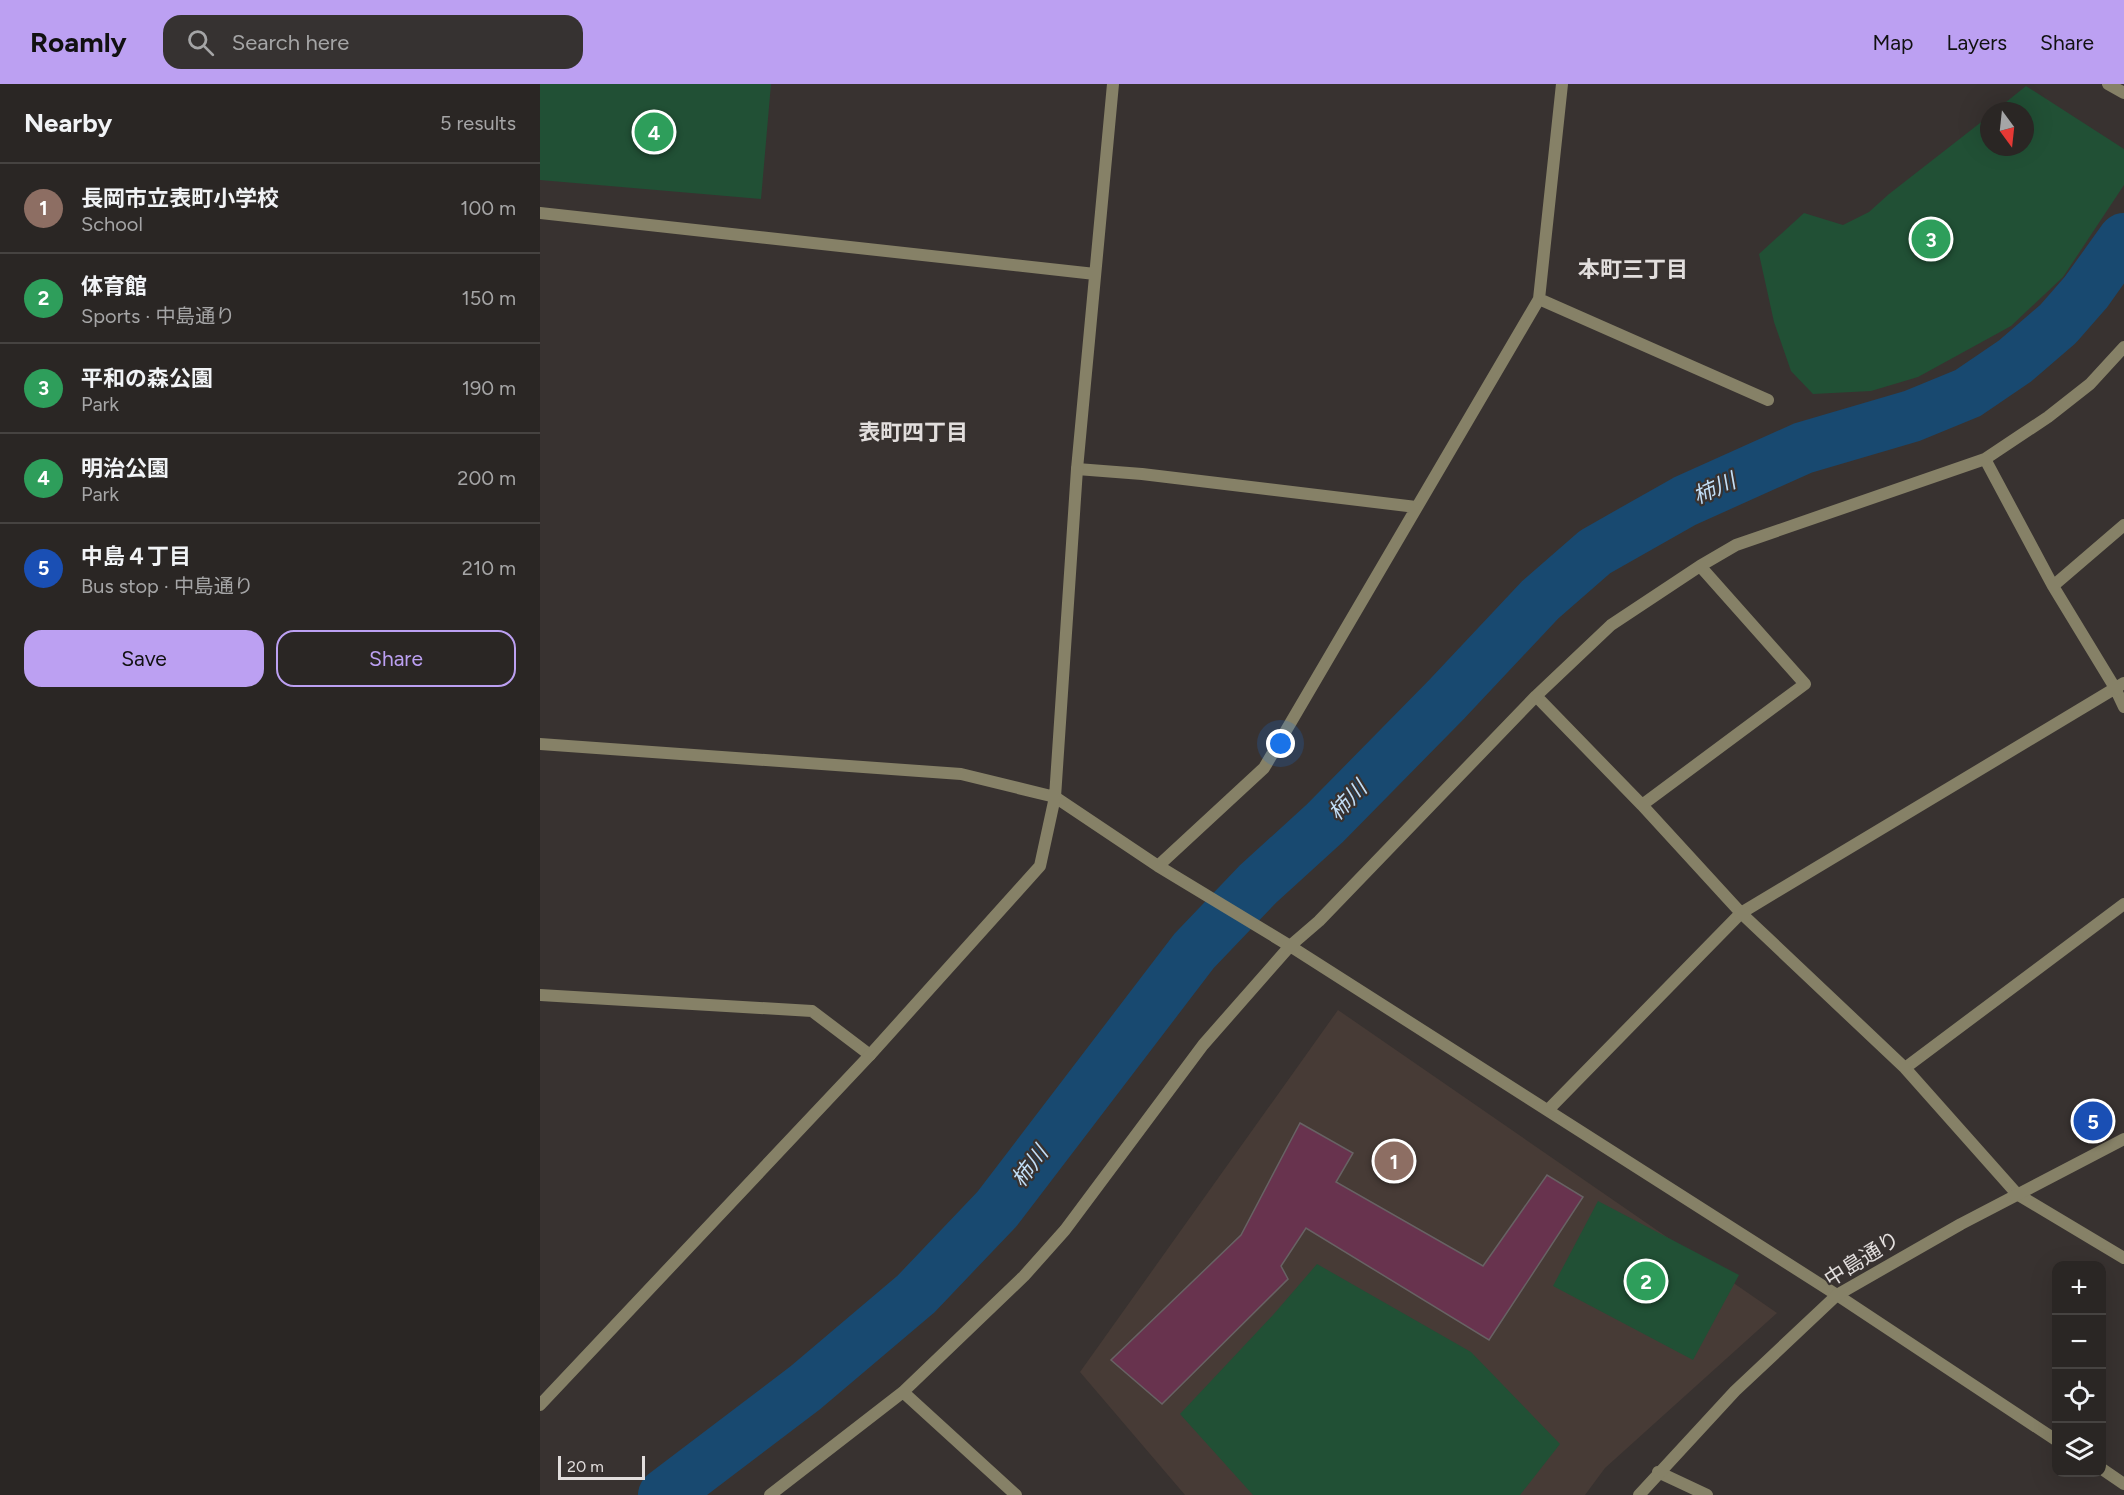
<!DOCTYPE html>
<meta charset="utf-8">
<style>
:root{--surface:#2a2624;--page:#363231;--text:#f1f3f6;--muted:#a5a5a6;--line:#464341;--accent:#bca0f2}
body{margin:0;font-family:Figtree,"Noto Sans JP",sans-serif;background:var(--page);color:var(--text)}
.controls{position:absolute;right:18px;bottom:18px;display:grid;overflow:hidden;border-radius:12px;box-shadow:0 6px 24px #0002}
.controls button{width:54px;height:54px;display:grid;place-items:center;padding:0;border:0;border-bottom:2px solid var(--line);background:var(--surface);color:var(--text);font:30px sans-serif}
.compass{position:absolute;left:1440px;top:18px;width:54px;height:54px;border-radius:50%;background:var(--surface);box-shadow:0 6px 24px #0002;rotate:165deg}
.scale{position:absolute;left:18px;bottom:15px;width:87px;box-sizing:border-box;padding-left:6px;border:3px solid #e2dedd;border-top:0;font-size:16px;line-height:21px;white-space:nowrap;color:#e2dedd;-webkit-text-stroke:4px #383230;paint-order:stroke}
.you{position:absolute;left:741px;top:660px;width:21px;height:21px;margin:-15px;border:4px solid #fff;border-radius:50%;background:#1a73e8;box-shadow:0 0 0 9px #1a73e833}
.badge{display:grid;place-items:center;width:39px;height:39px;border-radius:50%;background:var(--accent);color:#fff;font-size:20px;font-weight:700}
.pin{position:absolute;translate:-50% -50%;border:3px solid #fff;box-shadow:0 2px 6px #0006}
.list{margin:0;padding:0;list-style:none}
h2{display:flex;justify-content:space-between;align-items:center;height:78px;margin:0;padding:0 24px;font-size:26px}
h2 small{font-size:20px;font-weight:400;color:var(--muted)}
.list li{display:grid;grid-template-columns:39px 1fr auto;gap:18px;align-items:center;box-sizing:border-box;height:90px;padding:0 24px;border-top:2px solid var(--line)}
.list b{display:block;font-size:22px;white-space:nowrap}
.list p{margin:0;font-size:20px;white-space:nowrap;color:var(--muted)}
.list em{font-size:20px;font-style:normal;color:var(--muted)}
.actions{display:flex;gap:12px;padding:18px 24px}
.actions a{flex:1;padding:14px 0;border:2px solid var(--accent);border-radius:18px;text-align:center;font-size:21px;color:var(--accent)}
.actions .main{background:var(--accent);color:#111}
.icon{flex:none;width:33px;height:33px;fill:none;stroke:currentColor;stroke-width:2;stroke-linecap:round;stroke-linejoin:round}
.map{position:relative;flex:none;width:1584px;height:1411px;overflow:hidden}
header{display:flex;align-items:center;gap:36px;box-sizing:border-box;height:84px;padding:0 30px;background:var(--accent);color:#111}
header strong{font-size:28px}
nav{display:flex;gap:33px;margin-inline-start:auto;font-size:21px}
.search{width:420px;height:54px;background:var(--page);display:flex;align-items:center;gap:15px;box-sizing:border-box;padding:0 21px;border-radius:18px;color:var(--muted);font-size:22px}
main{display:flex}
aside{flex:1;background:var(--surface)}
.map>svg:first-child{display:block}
.built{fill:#473b36}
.green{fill:#215035}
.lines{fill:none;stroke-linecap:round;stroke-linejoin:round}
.river{stroke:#184970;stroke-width:52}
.building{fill:#68334e;stroke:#686264;stroke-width:1.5}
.minor{stroke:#868167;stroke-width:12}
.tertiary{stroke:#868167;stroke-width:12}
.labels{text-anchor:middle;stroke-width:4.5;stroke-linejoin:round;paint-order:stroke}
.street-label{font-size:21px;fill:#e2dedd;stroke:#383230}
.neighbourhood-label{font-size:22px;font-weight:bold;fill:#e2dedd;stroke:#383230}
.water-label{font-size:22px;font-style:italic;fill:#c2def6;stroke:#383230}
</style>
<header>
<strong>Roamly</strong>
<div class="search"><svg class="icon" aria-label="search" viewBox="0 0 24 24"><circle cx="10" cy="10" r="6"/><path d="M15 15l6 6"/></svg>Search here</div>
<nav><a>Map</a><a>Layers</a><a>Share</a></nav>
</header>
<main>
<aside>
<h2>Nearby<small>5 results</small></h2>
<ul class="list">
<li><span class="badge" style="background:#8d6e63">1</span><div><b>長岡市立表町小学校</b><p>School</p></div><em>100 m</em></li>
<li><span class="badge" style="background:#2e9e5b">2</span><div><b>体育館</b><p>Sports · 中島通り</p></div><em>150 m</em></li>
<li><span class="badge" style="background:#2e9e5b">3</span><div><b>平和の森公園</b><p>Park</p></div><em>190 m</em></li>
<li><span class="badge" style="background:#2e9e5b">4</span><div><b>明治公園</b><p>Park</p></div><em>200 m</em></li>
<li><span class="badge" style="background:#1a4fb4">5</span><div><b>中島４丁目</b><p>Bus stop · 中島通り</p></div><em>210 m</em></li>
</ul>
<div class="actions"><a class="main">Save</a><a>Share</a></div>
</aside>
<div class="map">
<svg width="1584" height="1411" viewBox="0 0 1584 1411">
<rect width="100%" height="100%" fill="#383230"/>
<path class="built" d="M798,926l439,303 -172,155 -20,27h-400l-105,-123z"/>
<path class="green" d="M0,0h231l-10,115 -221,-19z
M1486,2l98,63v36l-61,92 -52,49 -93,51 -47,14 -58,3 -22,-23 -17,-49 -15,-68 45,-41 39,12 26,-13 20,-18 100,-78v31h36v-36h-30z
M1058,1117l141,74 -46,85 -140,-74z
M777,1180l154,88 89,92 -40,51h-267l-73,-81 93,-99z"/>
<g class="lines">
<path class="river" d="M124,1411l141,-107 111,-94 81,-85 197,-258 64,-67 67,-61 121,-123 94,-100 55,-48 90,-51 118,-53 109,-32 56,-23 47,-32 43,-37 28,-32 38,-53"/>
</g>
<path class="building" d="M760,1039l53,30 -17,29 147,84 64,-91 36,22 -94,143 -183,-112 -25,38 7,13 -126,125 -51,-44 130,-125z"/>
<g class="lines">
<path class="minor" d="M1568,0l16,9
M999,215l229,101
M1445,375l68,127 62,102 9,19
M537,385l65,5 274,33
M1513,502l71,-61
M996,612l106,109 99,108 164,155 112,126 107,64
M515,713l103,69 106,-98 275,-469 23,-215
M1102,721l163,-121 -105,-118
M618,782l132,80 547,349 219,145
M0,911l272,16 58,44
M1365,984l219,-164
M1008,1026l193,-197 383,-230
M363,1308l113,103
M1562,1385l22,15
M1118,1388l49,23
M230,1411l133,-103 121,-116 41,-46 138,-185 87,-99 29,-25 217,-225 75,-71 89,-59 36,-21 249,-86 63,-42 42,-33 34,-37"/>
<path class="tertiary" d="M0,129l555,61
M0,660l421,30 94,23
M0,1321l330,-350 170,-189 15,-69 22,-328 36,-385
M1099,1411l96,-104 102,-96 124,-71 163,-85"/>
</g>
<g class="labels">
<g class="street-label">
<text transform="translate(1322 1175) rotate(-32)" y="7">中島通り</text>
</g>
<g class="neighbourhood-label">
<text x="1093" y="193">本町三丁目</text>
<text x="373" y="356">表町四丁目</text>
</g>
<g class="water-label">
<text transform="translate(1174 404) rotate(-24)" y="8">柿川</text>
<text transform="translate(807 716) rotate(-46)" y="8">柿川</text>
<text transform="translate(489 1082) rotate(-53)" y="8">柿川</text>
</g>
</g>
</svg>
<div class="controls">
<button>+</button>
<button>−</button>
<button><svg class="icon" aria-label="locate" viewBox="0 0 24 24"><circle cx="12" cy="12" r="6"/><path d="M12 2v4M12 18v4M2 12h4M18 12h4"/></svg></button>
<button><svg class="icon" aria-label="layers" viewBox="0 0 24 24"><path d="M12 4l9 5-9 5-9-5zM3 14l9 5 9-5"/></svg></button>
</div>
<svg class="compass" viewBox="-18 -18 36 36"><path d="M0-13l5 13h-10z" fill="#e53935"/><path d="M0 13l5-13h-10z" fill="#a5a5a6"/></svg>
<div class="scale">20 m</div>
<div class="you"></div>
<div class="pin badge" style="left:854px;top:1077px;background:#8d6e63">1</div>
<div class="pin badge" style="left:1106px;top:1197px;background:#2e9e5b">2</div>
<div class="pin badge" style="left:1391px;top:155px;background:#2e9e5b">3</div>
<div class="pin badge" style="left:114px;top:48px;background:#2e9e5b">4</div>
<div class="pin badge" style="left:1553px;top:1037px;background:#1a4fb4">5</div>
</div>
</main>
